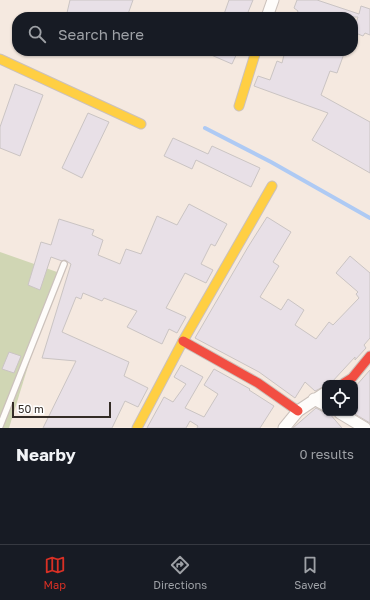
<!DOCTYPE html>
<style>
:root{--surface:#171b24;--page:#20242c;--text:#f1f3f6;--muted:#9ea1a6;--line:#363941;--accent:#d93025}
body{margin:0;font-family:"Golos Text",sans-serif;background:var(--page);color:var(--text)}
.controls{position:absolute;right:12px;bottom:12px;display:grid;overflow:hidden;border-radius:8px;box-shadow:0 1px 3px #0004}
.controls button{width:36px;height:36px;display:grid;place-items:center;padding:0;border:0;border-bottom:1px solid var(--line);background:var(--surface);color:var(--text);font:20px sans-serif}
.scale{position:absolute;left:12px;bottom:10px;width:99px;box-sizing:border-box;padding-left:4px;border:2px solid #342c26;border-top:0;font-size:11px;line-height:14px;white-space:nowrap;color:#342c26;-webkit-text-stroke:3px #fff;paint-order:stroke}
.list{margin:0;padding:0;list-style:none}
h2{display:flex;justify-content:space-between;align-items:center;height:52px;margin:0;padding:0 16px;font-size:17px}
h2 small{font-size:13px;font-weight:400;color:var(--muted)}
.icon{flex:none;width:22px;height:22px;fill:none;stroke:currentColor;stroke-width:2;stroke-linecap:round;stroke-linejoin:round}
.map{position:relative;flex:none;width:370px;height:428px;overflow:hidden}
.search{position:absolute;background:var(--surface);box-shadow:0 1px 3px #0004;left:12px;right:12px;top:12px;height:44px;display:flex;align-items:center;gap:10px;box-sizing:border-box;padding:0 14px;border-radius:16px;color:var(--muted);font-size:15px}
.sheet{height:116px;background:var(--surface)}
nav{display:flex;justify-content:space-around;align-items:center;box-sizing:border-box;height:56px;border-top:1px solid var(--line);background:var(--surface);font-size:11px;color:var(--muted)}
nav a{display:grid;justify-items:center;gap:2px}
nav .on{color:var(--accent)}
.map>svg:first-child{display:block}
.green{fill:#d0d6b4}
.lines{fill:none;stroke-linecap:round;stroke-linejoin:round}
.stream{stroke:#aecaf4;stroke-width:4}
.building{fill:#e8e0e7;stroke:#cac4c3}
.lane-casing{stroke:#cbc1bb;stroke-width:8}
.street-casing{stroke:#cbc1bb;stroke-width:13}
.slow-casing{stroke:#cbc1bb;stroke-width:11}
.jam-casing{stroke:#cbc1bb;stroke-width:11}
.lane{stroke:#fefcfa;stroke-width:5.5}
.street{stroke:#fefcfa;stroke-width:11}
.slow{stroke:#ffcf43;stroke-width:9}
.jam{stroke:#f24e42;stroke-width:9}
</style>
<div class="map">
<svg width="370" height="428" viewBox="0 0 370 428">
<rect width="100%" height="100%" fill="#f5e9e0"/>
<path class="green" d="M0,252l57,20 -48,156h-9z"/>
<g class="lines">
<path class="stream" d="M205,128l66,34 99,56"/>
</g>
<path class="building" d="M70,0h63l-6,17h-61z
M229,0h24l-7,17h-23z
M297,0h20l42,14 2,-8 9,3v26l-5,-2 -2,3 -10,-4 5,-15h-62l2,-6 -4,-3z
M202,51h36l-6,13z
M285,51h60l-8,22 -7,-2 -9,24 49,27v51l-58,-33 16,-27 -74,-27 4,-10 12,4 7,-19 5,2z
M15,84l28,11 -23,61 -20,-8v-21z
M88,113l21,9 -27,56 -20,-10z
M173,138l35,16 4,-8 48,22 -9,19 -55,-27 -4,9 -28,-13z
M189,204l38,20 -12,22 -4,-2 -10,20 12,6 -7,13 -21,-10 -19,35 20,9 -9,16 -8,-4 -7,15 -35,-17 10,-16 -33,-13 -2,3 -19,-8 -2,6 -5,-2 -14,35 67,30 -5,14 24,12 -10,19 -13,-6 -13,27h-69l33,-67 -34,-3 29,-94 -6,-4 -3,1 -11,-4 -11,33 -12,-5 13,-43 10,3 8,-26 35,11 -2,5 11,5 -5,15 22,9 6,-15 15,5 16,-38 20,9z
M267,217l24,15 -18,30 6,4 -19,31 21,13 7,-11 16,11 -9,15 21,14 13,-17 4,3 26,-27 -3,-4 2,-2 -22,-19 14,-17 20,17v65l-6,7 2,3 -11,12v-3l-24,26h-6v3l-10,5 -10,-9 -10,16 -36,-26 -64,-34 53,-91z
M9,352l12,4 -7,17 -12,-4z
M181,365l22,12 -18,31 19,9 14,-23 -14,-9 10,-16 36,20 -1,1 25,16 -14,22h-63l1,-2 -8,-5 -4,7h-39l17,-31 9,5 13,-18 -12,-7z
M370,370v53l-15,-9v-27z
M316,408l9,5h4l13,15h-49z"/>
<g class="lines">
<g class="lane-casing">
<path id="lane" d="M0,426l64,-162"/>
</g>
<g class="street-casing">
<path id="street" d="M267,17l6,-17
M314,399l11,6
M340,413l25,15
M284,428l14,-17 27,-18"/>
</g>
<g class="slow-casing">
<path id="slow" d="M0,59l141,65
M239,106l17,-55
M137,428l46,-87 89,-155"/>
</g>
<g class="jam-casing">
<path id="jam" d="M183,341l75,42 40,28
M344,383l8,-5 18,-22"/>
</g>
<use href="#lane" class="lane"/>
<use href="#street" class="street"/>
<use href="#slow" class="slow"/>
<use href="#jam" class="jam"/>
</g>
</svg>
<div class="controls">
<button><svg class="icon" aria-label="locate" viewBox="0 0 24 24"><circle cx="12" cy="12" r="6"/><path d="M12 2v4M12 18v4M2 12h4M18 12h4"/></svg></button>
</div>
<div class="scale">50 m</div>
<div class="search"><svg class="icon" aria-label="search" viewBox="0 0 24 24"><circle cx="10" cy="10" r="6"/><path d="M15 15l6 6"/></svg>Search here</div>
</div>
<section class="sheet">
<h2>Nearby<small>0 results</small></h2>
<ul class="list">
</ul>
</section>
<nav>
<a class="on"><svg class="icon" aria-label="map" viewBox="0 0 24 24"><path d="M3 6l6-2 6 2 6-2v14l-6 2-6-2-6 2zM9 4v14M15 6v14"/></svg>Map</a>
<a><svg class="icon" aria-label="directions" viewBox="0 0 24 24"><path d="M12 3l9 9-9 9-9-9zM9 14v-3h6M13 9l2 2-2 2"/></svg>Directions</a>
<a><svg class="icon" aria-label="saved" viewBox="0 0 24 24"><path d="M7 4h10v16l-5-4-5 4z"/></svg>Saved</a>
</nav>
